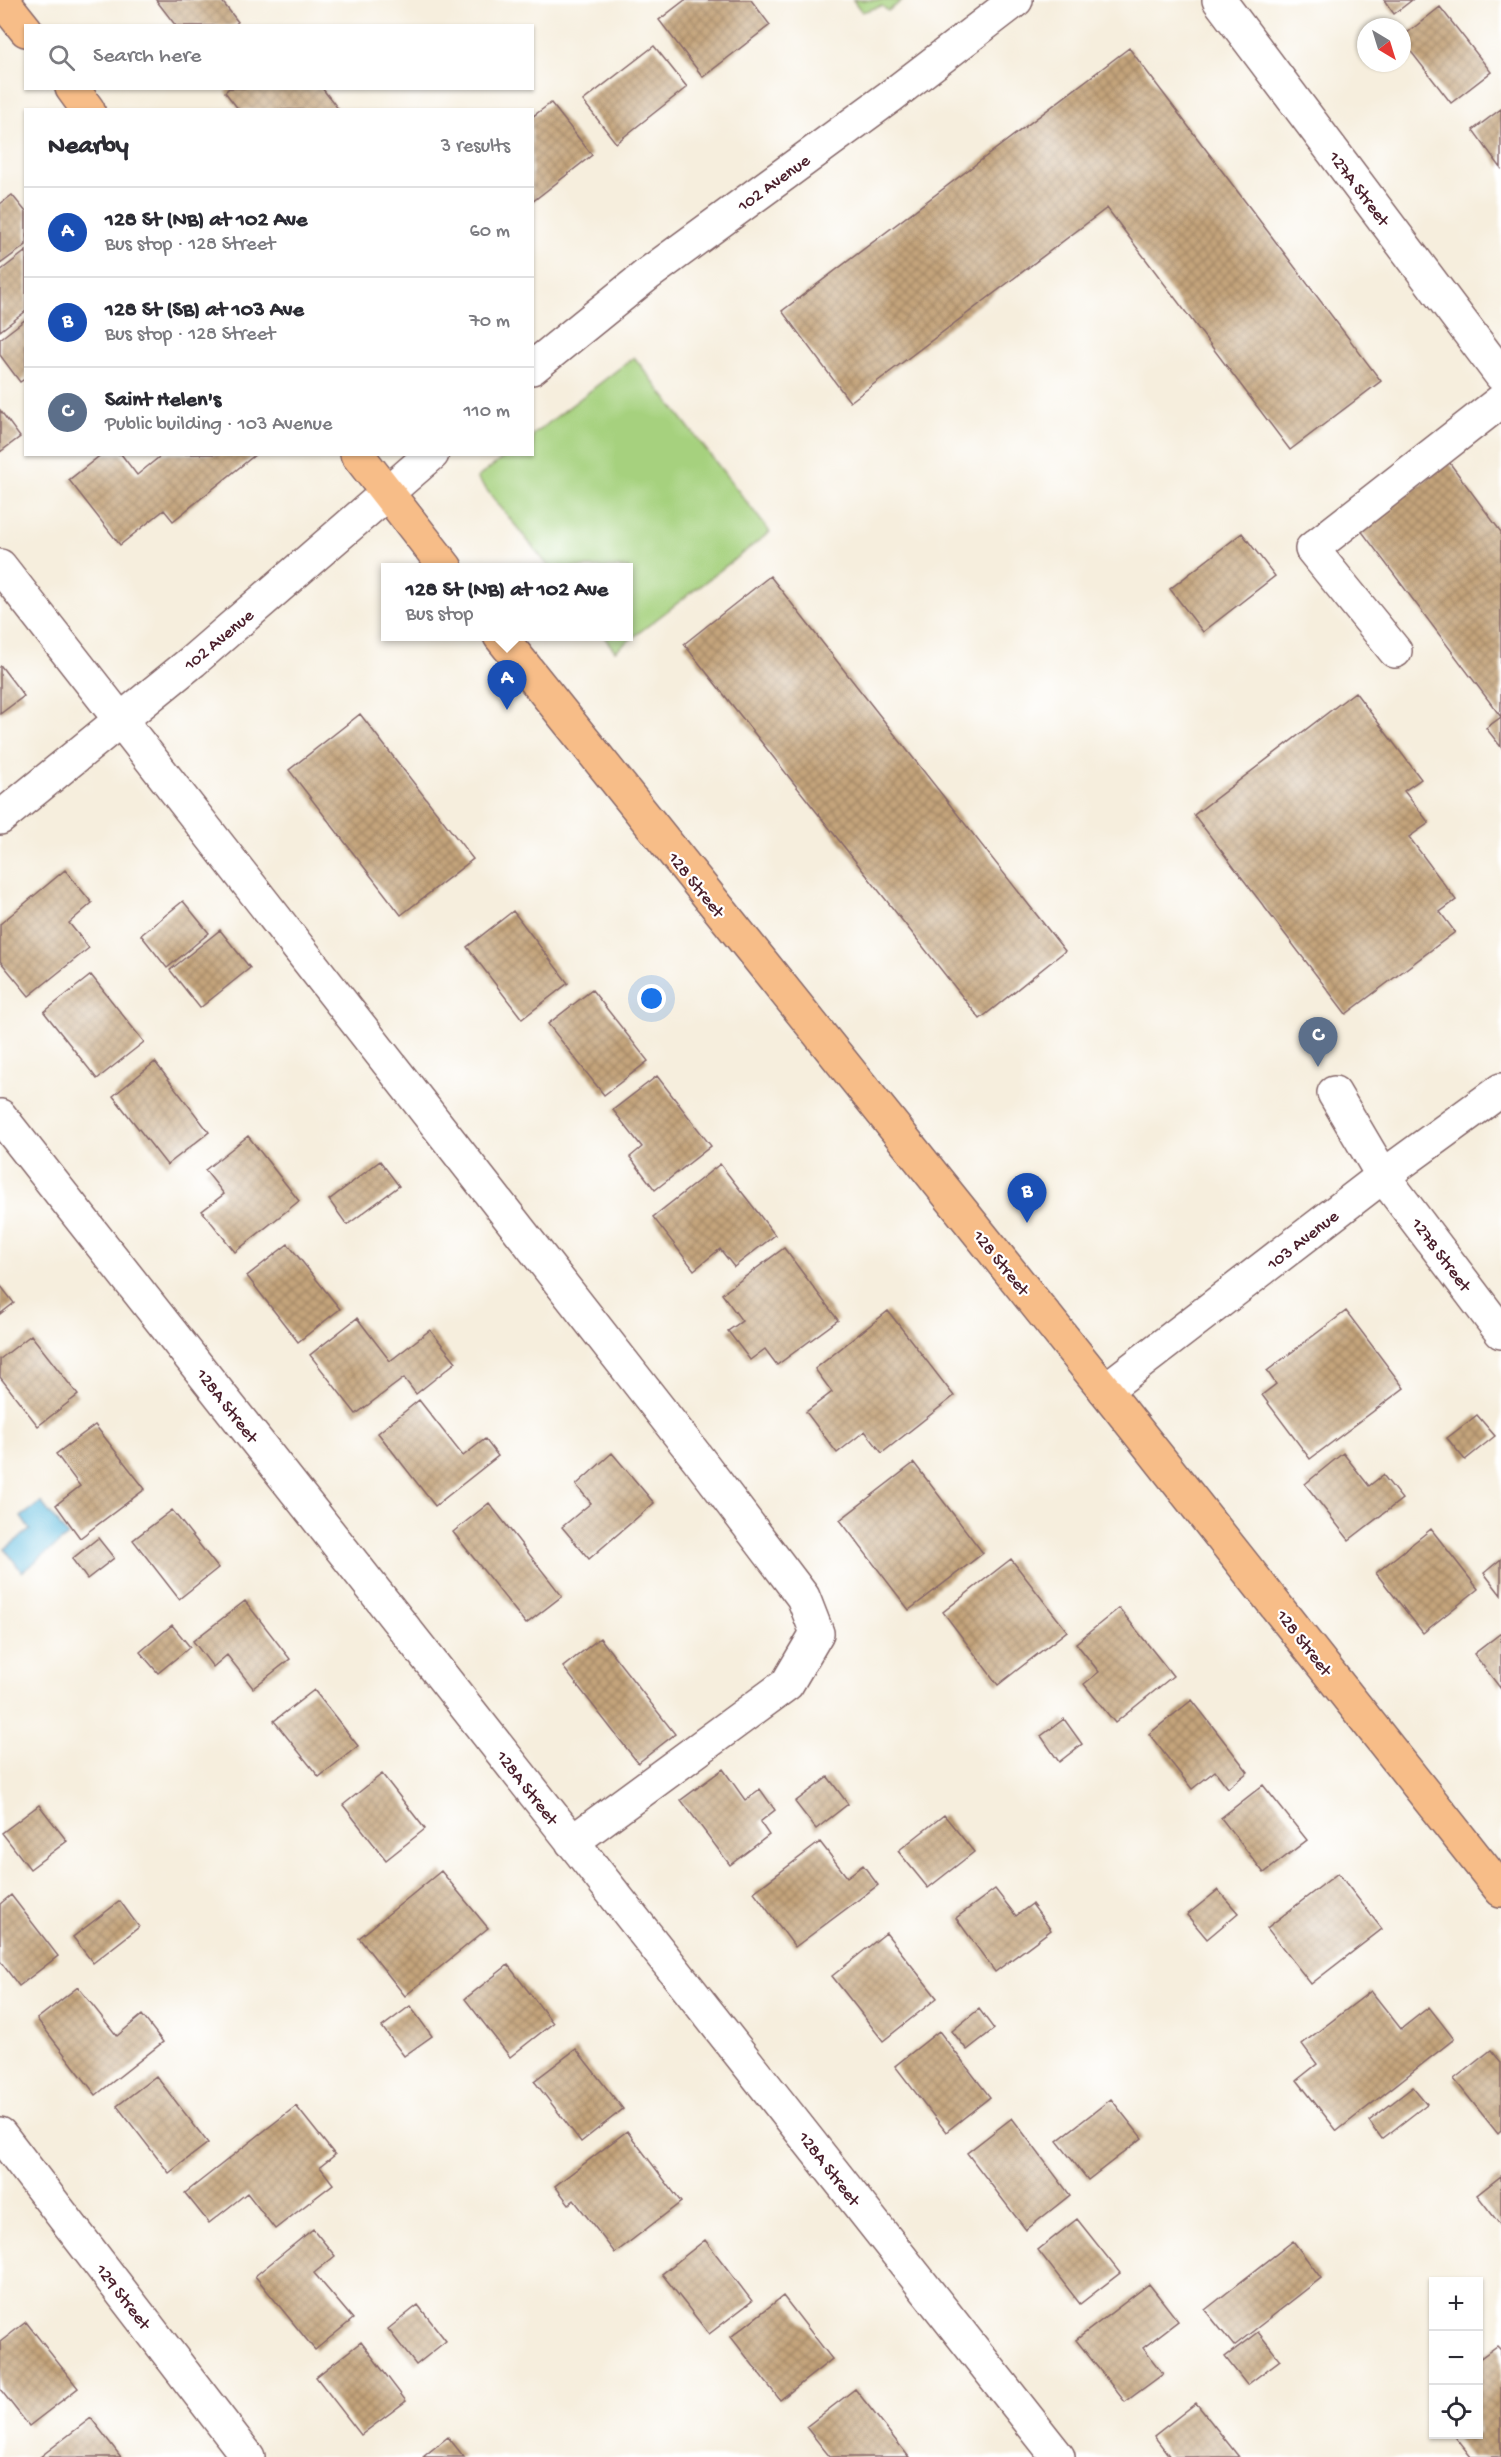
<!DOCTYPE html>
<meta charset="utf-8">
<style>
:root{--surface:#fff;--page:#f7f7f7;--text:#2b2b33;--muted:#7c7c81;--line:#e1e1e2;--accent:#7c3aed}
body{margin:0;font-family:"Gochi Hand",sans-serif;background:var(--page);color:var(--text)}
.controls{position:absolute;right:18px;bottom:18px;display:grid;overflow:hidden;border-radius:0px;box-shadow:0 2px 4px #0004}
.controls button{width:54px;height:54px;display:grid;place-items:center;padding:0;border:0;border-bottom:2px solid var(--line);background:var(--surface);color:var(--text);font:30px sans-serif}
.compass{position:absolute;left:1357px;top:18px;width:54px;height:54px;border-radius:50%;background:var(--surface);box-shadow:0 2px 4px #0004;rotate:142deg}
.you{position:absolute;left:652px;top:999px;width:21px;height:21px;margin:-15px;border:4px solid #fff;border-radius:50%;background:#1a73e8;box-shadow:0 0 0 9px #1a73e833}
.badge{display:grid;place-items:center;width:39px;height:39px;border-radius:50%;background:var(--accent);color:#fff;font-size:20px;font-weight:700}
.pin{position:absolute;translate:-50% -50px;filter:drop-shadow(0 2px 3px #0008)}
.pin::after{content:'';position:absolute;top:32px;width:21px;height:18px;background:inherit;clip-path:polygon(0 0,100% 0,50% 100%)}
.popup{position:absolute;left:381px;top:563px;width:252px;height:78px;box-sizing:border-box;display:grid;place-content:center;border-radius:0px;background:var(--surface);filter:drop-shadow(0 2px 4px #0005);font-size:20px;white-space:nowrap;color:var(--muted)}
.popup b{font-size:22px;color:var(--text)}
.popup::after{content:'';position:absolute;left:50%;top:100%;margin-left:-12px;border:12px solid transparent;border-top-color:var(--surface)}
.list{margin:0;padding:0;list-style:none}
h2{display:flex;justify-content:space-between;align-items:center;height:78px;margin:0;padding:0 24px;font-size:26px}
h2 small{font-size:20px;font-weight:400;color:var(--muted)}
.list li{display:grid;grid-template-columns:39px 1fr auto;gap:18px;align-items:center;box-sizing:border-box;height:90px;padding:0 24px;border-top:2px solid var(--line)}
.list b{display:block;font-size:22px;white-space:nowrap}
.list p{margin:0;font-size:20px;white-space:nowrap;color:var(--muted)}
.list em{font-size:20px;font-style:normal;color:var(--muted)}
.icon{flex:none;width:33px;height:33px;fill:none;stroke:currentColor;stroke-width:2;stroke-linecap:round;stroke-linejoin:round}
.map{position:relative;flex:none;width:1501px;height:2457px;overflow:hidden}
.search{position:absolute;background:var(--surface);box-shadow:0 2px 4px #0004;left:24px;top:24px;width:510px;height:66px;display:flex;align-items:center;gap:15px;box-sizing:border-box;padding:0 21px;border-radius:0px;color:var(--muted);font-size:22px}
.panel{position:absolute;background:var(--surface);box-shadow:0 2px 4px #0004;left:24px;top:108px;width:510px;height:348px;border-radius:0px}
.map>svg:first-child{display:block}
.green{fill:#a6d17e;stroke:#787854;stroke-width:1.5}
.water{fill:#61bddf;stroke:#566e85;stroke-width:1.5}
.building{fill:url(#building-cross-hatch)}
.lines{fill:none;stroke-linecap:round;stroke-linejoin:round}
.minor-casing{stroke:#866769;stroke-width:36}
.major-casing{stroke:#866769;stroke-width:36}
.minor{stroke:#fff;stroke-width:33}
.major{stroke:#f7bd88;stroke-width:33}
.labels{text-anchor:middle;stroke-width:4.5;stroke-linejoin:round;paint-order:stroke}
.street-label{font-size:18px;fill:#4a1f2b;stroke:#fff}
</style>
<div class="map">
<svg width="1501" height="2457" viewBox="0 0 1501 2457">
<defs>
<pattern id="building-cross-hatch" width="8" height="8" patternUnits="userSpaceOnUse" patternTransform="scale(1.5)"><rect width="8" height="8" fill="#c4a47b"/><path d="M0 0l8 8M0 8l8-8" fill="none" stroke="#a18565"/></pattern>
</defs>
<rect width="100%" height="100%" fill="#fff"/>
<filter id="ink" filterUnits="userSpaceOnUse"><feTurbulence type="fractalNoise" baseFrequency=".0167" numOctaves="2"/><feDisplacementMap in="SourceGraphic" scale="12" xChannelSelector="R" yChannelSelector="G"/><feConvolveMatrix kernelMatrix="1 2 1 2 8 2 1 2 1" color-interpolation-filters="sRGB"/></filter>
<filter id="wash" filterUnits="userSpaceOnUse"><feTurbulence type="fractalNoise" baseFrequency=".008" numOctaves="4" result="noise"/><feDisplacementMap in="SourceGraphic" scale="24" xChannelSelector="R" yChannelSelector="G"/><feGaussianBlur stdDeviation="1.35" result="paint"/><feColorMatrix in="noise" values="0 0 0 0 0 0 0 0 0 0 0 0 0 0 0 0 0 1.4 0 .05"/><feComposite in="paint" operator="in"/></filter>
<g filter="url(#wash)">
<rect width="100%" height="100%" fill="#f6eedd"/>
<path class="green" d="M853,0h50l-15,11 -6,-5 -20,6z
M634,357l136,175 -155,119 -11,-14 24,-1v-68l-79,-1 -72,-89 30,-23 25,-1 1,-19z"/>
<path class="water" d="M41,1502l27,34 -46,36 -17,-23 25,-19 -9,-13z"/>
<g id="blocks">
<path class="building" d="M156,0h65l17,22 -5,4h-57z
M685,0h66l19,25 -67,52 -44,-57z
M1384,0h28l-18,14z
M1440,7l51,65 -40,31 -49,-63v-3z
M654,46l33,41 -71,56 -33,-42z
M1129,48l252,333 -91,69 -183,-242 -257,194 -68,-91z
M229,88h93l17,22h-100l-14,-18z
M551,103l41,52 -60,47v-85z
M1501,109v59l-28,-38z
M12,195l14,17v33l-26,19v-60z
M26,251v60l-26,20v-60z
M26,319v59l-6,4 -20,-27v-16z
M0,410l20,27 -20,15z
M102,454h19l16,21 26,-21h93l-83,67 -9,-11 -44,35 -51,-65z
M1449,462l52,70v215l-15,-19 15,-11 -141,-188z
M1242,533l33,43 -72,56 -33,-43z
M770,576l295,375 -85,68 -296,-375z
M1,666l23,30 -24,18v-47z
M1355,692l66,87 -17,12 25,32 -20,14 47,63 -16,12 15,20 -109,82 -152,-199z
M360,714l113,145 -72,56 -112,-145z
M65,870l27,33 -23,20 20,25 -60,48 -29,-35v-37z
M183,901l26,32 -42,35 -26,-33z
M513,911l55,72 -46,36 -55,-72z
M220,930l30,38 -50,40 -30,-38z
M91,975l53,67 -47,37 -53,-67z
M592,990l56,71 -44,34 -56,-71z
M155,1062l54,70 -42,33 -54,-69z
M657,1076l54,70 -56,44 -25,-33 12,-10 -29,-37z
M248,1136l51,65 -64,51 -33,-41 22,-17 -19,-24z
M380,1161l19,25 -52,39 -18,-25z
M720,1164l55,71 -41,32 -14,-18 -26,21 -41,-53z
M288,1244l52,65 -42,33 -51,-66z
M784,1248l54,72 -61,45 -12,-16 -15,11 -22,-29 14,-10 -20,-27z
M0,1285l14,18 -14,11z
M888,1311l66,85 -72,57 -17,-22 -28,22 -31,-41 26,-20 -17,-23z
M1346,1311l58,77 -94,71 -48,-64 14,-11 -9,-13z
M357,1318l33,43 40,-31 26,32 -40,32 -12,-16 -48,36 -46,-59z
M31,1335l47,60 -40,31 -38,-49v-18z
M419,1400l44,56 22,-17 13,17 -63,50 -57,-73z
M1477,1415l18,21 -30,24 -18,-22z
M95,1425l50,64 -65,49 -24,-33 24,-19 -24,-32z
M612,1453l42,50 -65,56 -27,-32 29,-24 -15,-18z
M1343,1453l26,33 14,-11 19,24 -53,41 -44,-56z
M914,1463l69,90 -74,57 -69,-90z
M489,1503l73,93 -36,28 -73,-92z
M172,1510l46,58 -39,31 -46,-59z
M1431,1529l47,60 -55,44 -47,-60z
M98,1538l16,20 -27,21 -15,-20z
M1011,1559l56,72 -69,54 -55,-73z
M1501,1559v36l-17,-22z
M245,1601l45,58 -37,29 -26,-33 -14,12 -20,-26z
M1119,1608l54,68 -58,47 -31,-39 15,-12 -23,-29z
M172,1625l18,22 -32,26 -18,-21z
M1501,1633v56l-27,-35z
M600,1638l75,96 -37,29 -75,-96z
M314,1690l44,56 -39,31 -45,-56z
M1192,1700l56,72 -20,16 -13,-17 -23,18 -43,-55z
M1064,1719l18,25 -23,18 -18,-26z
M723,1769l22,31 15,-11 15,21 -15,12 9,13 -39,30 -49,-65z
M382,1774l43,55 -39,31 -43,-55z
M828,1777l20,27 -32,25 -21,-27z
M1263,1785l44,55 -43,33 -43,-55z
M39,1805l28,36 -37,28 -28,-36z
M944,1815l30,37 -46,36 -30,-37z
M820,1842l27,35 16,-12 15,20 -83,62 -41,-55z
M441,1871l47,57 -83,68 -46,-58z
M1338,1873l44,56 -71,55 -44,-56z
M995,1889l21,27 16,-12 19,26 -56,42 -39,-54z
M1218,1890l20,23 -31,26 -20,-24z
M11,1895l47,61 -39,30 -19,-25v-57z
M120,1901l19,26 -46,36 -20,-26z
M886,1933l51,65 -54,43 -51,-65z
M508,1965l45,58 -43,34 -45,-58z
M78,1987l39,49 25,-21 21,27 -67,53 -59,-76z
M1371,1991l30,38 28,-22 25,32 -117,92 -40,-51 20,-16 -15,-20z
M410,2006l22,30 -28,20 -22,-29z
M979,2009l15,20 -27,21 -15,-19z
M939,2031l51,66 -44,35 -51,-66z
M576,2049l47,60 -42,33 -47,-61z
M1491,2050l10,12v69l-3,3 -44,-55z
M156,2076l52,67 -39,30 -52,-67z
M1413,2087l14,17 -45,35 -13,-18z
M1111,2099l31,39 -54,42 -31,-39z
M296,2106l39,49 -15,12 13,17 -58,45 -28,-36 -38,30 -24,-30z
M1012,2118l58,77 -44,35 -59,-77z
M627,2131l54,71 -66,51 -41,-53 -5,4 -14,-18z
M1501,2176v50l-24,-31z
M1077,2219l43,54 -40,31 -42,-54z
M313,2229l22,27 -21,17 39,46 -38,31 -60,-74z
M705,2240l47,61 -43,33 -47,-60z
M1293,2241l28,37 -87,68 -29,-36z
M1149,2284l29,37 -35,27 20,26 -38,28 -49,-62z
M783,2296l49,63 -52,41 -49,-63z
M418,2305l28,36 -30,24 -28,-36z
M26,2322l52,66 -49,38 -29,-37v-47z
M1258,2332l22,28 -33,25 -22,-28z
M361,2342l45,59 -45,34 -45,-58z
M1497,2346l4,4v107h-30l-18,-23h25v-74z
M855,2389l54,68h-79l-24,-30z
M1196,2403l43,54h-69l-16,-21z
M91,2418l30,39h-81z
M448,2437l16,20h-41z"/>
</g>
</g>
<g filter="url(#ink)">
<use href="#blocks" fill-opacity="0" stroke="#866769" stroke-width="1.5"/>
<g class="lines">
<g class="minor-casing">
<path id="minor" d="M1219,0l282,375
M532,368l116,-94 243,-178 125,-96
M0,566l699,894 104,137 14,36 -30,51 -215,158
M1395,651l-83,-102 189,-148
M0,818l193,-157 239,-207
M1334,1093l49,83 118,156
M0,1116l1058,1341
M1105,1390l278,-214 118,-86
M0,2134l248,323"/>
</g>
<g class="major-casing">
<path id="major" d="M2,0l24,30
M72,88l16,22
M357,454l89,114
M500,636l605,754 396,500"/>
</g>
<use href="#minor" class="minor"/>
<use href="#major" class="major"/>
</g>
</g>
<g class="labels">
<g class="street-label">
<text transform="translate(773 182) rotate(-36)" y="6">102 Avenue</text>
<text transform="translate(1360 188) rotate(53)" y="6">127A Street</text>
<text transform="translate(218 639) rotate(-40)" y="6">102 Avenue</text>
<text transform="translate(697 884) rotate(51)" y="6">128 Street</text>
<text transform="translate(1302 1239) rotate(-38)" y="6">103 Avenue</text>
<text transform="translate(1442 1254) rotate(53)" y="6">127B Street</text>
<text transform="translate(1002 1262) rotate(51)" y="6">128 Street</text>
<text transform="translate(228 1405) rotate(52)" y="6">128A Street</text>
<text transform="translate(1305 1642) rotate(52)" y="6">128 Street</text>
<text transform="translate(528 1787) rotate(52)" y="6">128A Street</text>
<text transform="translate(830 2168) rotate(52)" y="6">128A Street</text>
<text transform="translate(124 2296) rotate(52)" y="6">129 Street</text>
</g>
</g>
</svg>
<div class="controls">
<button>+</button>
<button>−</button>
<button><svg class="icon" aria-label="locate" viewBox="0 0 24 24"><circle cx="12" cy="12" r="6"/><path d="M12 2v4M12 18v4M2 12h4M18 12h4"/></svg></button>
</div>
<svg class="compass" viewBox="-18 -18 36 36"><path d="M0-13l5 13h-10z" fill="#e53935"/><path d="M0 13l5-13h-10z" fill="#7c7c81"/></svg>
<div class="you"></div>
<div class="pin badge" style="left:507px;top:710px;background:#1a4fb4">A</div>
<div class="popup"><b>128 St (NB) at 102 Ave</b>Bus stop</div>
<div class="pin badge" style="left:1027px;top:1223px;background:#1a4fb4">B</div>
<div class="pin badge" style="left:1318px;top:1067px;background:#5c6f8a">C</div>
<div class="search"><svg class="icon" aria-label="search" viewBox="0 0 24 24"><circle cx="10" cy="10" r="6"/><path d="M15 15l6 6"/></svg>Search here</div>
<section class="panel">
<h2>Nearby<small>3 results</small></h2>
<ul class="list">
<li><span class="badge" style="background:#1a4fb4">A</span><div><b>128 St (NB) at 102 Ave</b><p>Bus stop · 128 Street</p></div><em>60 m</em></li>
<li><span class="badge" style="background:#1a4fb4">B</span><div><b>128 St (SB) at 103 Ave</b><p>Bus stop · 128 Street</p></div><em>70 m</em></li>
<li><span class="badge" style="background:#5c6f8a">C</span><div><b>Saint Helen's</b><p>Public building · 103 Avenue</p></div><em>110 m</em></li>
</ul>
</section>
</div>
